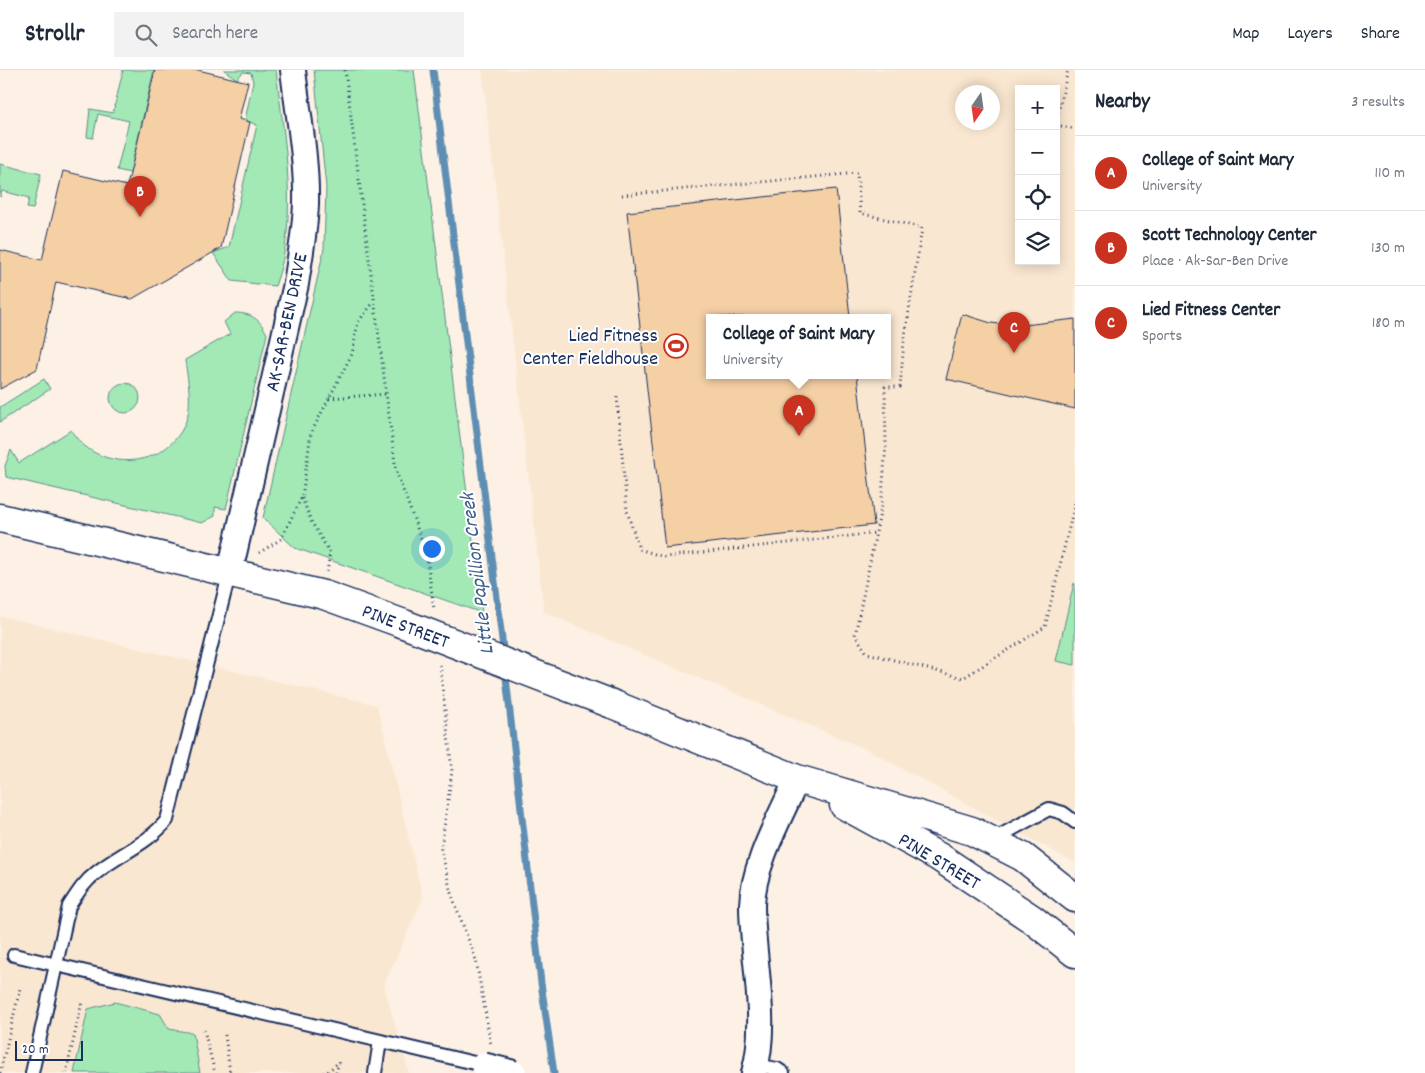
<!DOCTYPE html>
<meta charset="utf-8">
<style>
:root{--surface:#fff;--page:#f2f2f3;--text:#1f2937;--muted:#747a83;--line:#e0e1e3;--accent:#c8321e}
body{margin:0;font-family:Dekko,sans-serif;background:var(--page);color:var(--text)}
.controls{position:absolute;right:15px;top:15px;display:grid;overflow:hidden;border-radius:0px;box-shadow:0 2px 12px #0003}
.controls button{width:45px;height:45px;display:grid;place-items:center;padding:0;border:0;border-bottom:1px solid var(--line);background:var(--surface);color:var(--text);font:25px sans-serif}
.compass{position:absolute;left:955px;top:15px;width:45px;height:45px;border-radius:50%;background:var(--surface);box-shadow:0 2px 12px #0003;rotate:193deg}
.scale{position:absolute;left:15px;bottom:12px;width:68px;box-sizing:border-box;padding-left:5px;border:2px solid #1b2f5e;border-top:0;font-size:14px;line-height:18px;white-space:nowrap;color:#1b2f5e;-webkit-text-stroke:4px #fff;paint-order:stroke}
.you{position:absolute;left:431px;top:478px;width:18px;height:18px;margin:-12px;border:4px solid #fff;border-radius:50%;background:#1a73e8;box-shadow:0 0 0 8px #1a73e833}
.badge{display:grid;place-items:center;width:32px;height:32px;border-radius:50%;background:var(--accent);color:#fff;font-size:16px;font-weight:700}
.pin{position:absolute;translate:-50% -41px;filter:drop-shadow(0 1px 2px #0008)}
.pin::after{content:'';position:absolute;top:26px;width:18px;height:15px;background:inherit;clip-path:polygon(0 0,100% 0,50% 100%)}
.popup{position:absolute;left:706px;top:244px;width:185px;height:65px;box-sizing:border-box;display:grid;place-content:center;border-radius:0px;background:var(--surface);filter:drop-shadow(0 1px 4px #0005);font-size:16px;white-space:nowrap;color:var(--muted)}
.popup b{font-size:19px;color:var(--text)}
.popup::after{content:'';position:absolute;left:50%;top:100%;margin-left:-10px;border:10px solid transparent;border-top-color:var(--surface)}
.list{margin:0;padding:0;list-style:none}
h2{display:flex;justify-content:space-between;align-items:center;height:65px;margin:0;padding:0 20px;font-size:21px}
h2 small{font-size:16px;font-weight:400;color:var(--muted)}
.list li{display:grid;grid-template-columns:32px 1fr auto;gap:15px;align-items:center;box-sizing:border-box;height:75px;padding:0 20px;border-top:1px solid var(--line)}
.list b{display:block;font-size:19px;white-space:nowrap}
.list p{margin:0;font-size:16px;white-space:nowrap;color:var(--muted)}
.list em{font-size:16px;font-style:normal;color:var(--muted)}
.icon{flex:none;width:28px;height:28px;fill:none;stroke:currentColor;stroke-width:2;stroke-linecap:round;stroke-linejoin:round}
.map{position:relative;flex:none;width:1075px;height:1003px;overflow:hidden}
header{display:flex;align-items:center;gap:30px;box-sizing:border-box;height:70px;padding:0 25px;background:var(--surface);border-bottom:1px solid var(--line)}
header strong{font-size:24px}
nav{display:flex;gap:28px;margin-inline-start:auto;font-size:18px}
.search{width:350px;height:45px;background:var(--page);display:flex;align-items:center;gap:12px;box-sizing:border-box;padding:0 18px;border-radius:0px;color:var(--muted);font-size:19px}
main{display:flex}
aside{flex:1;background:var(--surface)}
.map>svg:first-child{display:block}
.built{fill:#fae7d1;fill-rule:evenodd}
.green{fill:#a2e9b5;stroke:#5e8c8a}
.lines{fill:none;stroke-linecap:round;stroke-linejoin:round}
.stream{stroke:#5e8eb4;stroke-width:7}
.building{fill:#f5d0a5;stroke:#1b2f5e}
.lane-casing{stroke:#1b2f5e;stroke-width:16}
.street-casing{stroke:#1b2f5e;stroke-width:28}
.secondary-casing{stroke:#1b2f5e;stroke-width:31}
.path{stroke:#1b2f5e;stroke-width:3;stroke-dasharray:1 4;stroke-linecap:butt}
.lane{stroke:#fff;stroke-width:12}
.street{stroke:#fff;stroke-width:24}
.secondary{stroke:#fff;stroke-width:28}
.street-bridge-casing{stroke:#1b2f5e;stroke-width:28;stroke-linecap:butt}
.secondary-bridge-casing{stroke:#1b2f5e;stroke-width:31;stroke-linecap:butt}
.street-bridge{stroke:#fff;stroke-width:24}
.secondary-bridge{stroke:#fff;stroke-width:28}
.labels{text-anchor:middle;stroke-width:4;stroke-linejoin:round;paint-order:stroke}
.street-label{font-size:20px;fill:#1b2f5e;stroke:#fff}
.poi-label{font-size:20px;fill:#1b2f5e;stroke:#fff;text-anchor:end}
.water-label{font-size:21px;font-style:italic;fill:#3d5f89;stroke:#fff}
</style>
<header>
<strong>Strollr</strong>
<div class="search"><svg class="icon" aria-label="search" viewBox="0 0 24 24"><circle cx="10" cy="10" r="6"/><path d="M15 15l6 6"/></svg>Search here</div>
<nav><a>Map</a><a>Layers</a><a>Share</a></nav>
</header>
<main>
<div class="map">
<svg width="1075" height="1003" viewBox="0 0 1075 1003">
<rect width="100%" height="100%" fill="#fcf1e4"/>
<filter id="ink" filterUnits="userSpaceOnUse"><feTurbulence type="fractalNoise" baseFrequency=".02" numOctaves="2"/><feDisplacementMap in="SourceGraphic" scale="10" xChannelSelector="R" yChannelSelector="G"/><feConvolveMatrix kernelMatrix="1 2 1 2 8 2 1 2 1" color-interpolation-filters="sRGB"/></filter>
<g filter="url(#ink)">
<path class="built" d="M482,0h593v793l-205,-112 -326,-139zM1019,19h37v172h-37zM962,22h30v30h-30zM710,247h178v58h-178z
M0,546l377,89 46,193 -39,87 25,88h-409z"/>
<path class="green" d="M123,0h31l-24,103 -13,-3 12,-49 -31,-7 -5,24 -6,-1 3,-28 23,4z
M224,0h52c8,68 24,150 -1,216l-43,-5 -19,-28 16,-6 28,-122 -12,-5 8,-38 -2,-9 -8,-1 -6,7z
M314,0h100l68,543 -187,-65 -32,-30 61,-269 2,-62z
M0,94l41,10 -8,35 -6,-1 2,-10 -27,-7 -2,6z
M235,243c16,0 25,6 32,21l-41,175 -11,-2v9l-13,7 -196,-46 -1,-11 6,-16 8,13 52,-33c24,41 89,41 112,-2 11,-21 5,-45 2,-68l45,-26 -6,-12z
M44,309l6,10 -50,33v-15z
M110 328a15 15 0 1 1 30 0a15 15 0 1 1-30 0Z
M1074,513l1,1v81l-19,-4z
M115,932l45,12 9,15 24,4 7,40h-126l14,-64z"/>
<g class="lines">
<path class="stream" d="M433,0l71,586
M505,599l36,314 13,90"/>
</g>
<path class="building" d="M155,0h43l50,12 -9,37 11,3 -29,126 -89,51 -76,-17 -19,87 -37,20v-139l42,10 21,-89 64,15z
M836,119l14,128h-140v58h147l17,150 -209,23 -38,-336z
M962,244l29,9 25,3 59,-7v90l-129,-30z"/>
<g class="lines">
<g class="lane-casing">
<path id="lane" d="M992,770l57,-31 14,4 12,9
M14,885l469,110
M756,995l21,4 6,4
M32,1003l37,-167c8,-12 15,-24 27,-33 23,-19 52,-29 71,-53l63,-249
M375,1003l5,-32"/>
</g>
<g class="street-casing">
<path id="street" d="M230,501l66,-287c4,-27 9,-53 10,-80 1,-45 -8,-90 -13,-134
M754,1003c15,-52 -2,-115 -2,-168 1,-41 29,-89 45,-126"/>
</g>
<g class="secondary-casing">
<path id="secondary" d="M0,448l324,77 80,29
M612,634l185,75 175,52 51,26 52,41
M844,735l95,52 93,62 43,34"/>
</g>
<path class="path" d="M345,0l51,401 30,81 8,57
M1056,52l12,-52
M1056,55l19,4
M622,125l235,-22 3,40 62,15 -18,114 -4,45h-15l1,58 -5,63 -26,127 12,18 96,25 82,-51 30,-124
M617,327l10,114 12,38 25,8 212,-24
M329,328l58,-4
M302,428l10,25 18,30 -3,19
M259,483l22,-14 21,-42 9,-64 41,-79 6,-32 15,-19
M440,595l12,106 -11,78 10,44 25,67 15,85
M204,960l11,43
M225,965l5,38
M0,1003l20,-84
M66,1003l16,-71
M323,1003l4,-1 12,-10 -3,11"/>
<use href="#lane" class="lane"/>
<use href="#street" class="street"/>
<use href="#secondary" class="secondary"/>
<g class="street-bridge-casing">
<path id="street-bridge" d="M483,995l31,8"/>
</g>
<g class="secondary-bridge-casing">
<path id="secondary-bridge" d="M404,554l208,80"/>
</g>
<use href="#street-bridge" class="street-bridge"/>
<use href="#secondary-bridge" class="secondary-bridge"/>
</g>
</g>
<defs>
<g id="stadium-ring" transform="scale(1.25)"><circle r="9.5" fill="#fff" stroke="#c8321e" stroke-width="1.5"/><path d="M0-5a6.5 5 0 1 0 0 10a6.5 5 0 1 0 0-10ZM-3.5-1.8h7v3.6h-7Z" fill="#c8321e"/></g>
</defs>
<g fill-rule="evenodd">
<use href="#stadium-ring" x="676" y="276"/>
</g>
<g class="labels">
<g class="street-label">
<text transform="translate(285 252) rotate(-78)" y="7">AK-SAR-BEN DRIVE</text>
<text transform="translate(406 555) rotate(21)" y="7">PINE STREET</text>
<text transform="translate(940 790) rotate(31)" y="7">PINE STREET</text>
</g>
<g class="poi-label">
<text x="658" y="271">Lied Fitness<tspan x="658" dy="23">Center Fieldhouse</tspan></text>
</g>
<g class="water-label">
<text transform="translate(476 504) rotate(-97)" y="7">Little Papillion Creek</text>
</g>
</g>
</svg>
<div class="controls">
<button>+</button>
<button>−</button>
<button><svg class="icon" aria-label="locate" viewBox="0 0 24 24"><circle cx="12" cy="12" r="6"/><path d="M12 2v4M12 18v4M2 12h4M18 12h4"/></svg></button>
<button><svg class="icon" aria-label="layers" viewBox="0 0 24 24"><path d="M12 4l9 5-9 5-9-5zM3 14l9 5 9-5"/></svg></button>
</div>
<svg class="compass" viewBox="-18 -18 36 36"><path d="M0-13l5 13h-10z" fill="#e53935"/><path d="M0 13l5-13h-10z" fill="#747a83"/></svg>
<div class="scale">20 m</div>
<div class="you"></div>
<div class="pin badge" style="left:799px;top:366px">A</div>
<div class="popup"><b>College of Saint Mary</b>University</div>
<div class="pin badge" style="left:140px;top:147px">B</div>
<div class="pin badge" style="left:1014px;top:283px">C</div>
</div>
<aside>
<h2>Nearby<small>3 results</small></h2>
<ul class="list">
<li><span class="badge">A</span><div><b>College of Saint Mary</b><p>University</p></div><em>110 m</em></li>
<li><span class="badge">B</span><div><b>Scott Technology Center</b><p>Place · Ak-Sar-Ben Drive</p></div><em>130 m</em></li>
<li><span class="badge">C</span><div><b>Lied Fitness Center</b><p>Sports</p></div><em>180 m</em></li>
</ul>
</aside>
</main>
